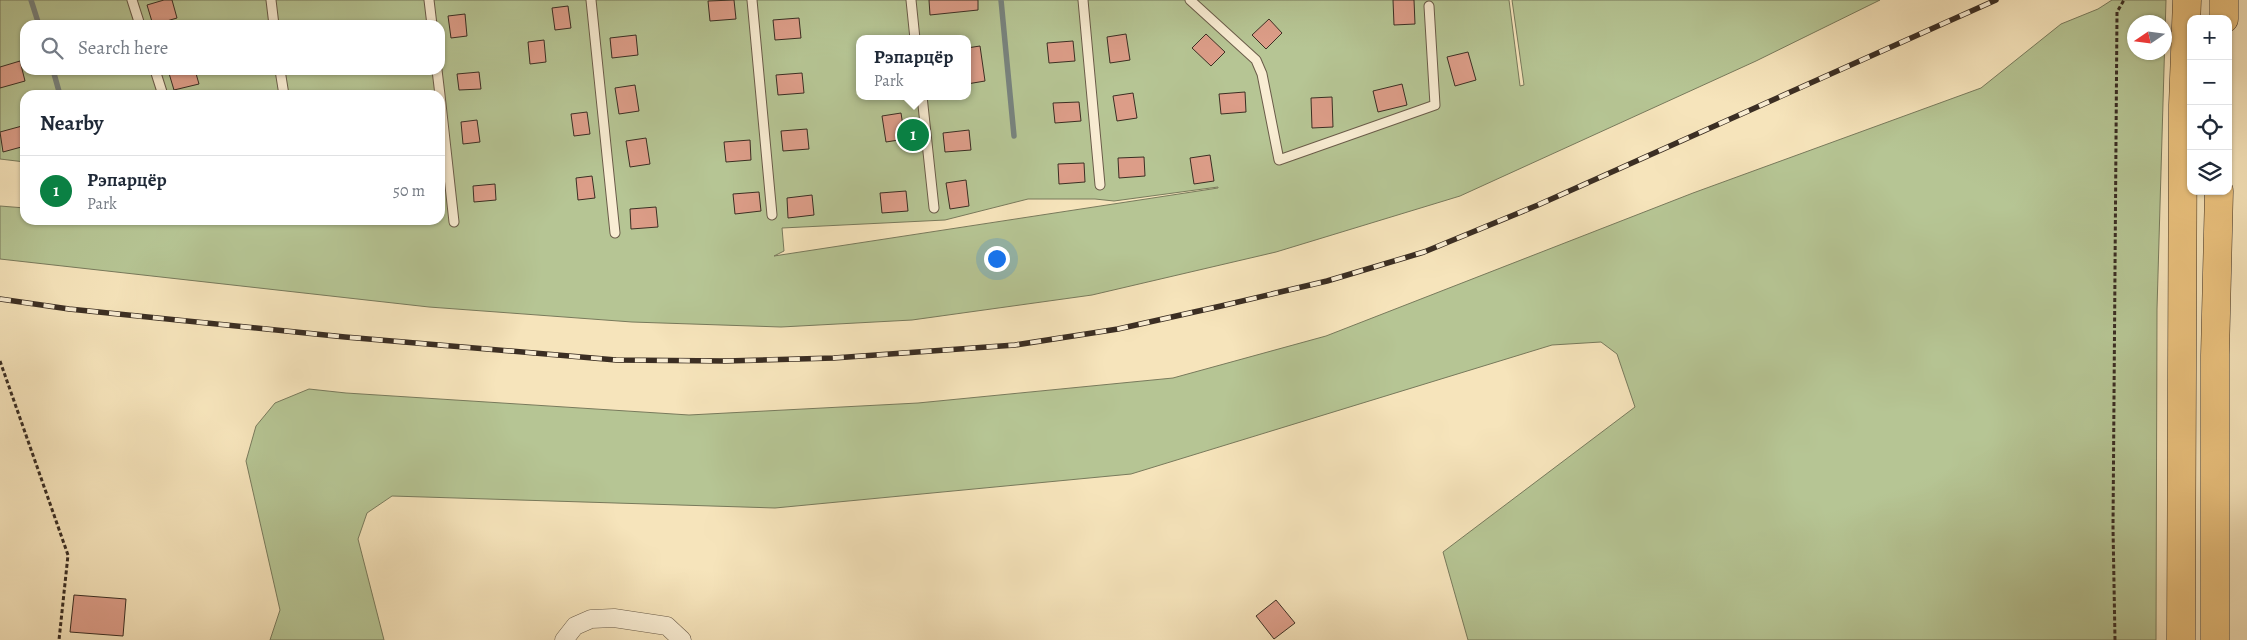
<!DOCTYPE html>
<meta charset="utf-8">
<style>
:root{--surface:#fff;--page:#f6f6f7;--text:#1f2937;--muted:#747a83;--line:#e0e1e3;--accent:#0b8043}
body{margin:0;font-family:Alegreya,serif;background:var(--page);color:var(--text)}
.controls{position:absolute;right:15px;top:15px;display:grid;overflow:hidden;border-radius:10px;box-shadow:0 1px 4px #0004}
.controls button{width:45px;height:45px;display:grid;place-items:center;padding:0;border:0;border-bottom:1px solid var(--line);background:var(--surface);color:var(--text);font:25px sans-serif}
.compass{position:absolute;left:2127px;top:15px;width:45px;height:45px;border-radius:50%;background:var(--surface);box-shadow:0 1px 4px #0004;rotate:257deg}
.you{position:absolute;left:996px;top:258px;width:18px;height:18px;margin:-12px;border:4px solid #fff;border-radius:50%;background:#1a73e8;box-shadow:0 0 0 8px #1a73e833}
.badge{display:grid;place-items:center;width:32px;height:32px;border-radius:50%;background:var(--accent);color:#fff;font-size:16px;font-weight:700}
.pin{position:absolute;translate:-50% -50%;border:2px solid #fff;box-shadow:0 1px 5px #0006}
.popup{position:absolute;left:856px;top:35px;width:115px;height:65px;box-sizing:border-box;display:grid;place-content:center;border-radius:10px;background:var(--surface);filter:drop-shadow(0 1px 4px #0005);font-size:16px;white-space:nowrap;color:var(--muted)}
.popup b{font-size:19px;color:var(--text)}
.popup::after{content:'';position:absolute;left:50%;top:100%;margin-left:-10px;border:10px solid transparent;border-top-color:var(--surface)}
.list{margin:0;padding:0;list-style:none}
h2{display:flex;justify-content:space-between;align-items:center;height:65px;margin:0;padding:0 20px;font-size:21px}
h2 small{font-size:16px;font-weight:400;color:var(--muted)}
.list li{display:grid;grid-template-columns:32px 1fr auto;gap:15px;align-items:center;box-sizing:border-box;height:70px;padding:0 20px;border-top:1px solid var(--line)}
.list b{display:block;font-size:19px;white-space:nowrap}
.list p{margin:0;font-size:16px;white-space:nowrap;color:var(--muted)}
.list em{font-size:16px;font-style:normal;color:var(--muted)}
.icon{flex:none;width:28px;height:28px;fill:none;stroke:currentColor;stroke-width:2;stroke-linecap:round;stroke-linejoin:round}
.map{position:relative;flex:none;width:2247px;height:640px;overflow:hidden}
.search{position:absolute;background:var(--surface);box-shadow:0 1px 4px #0004;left:20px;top:20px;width:425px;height:55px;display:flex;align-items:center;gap:12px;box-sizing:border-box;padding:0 18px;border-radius:15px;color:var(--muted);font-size:19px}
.panel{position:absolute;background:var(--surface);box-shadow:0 1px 4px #0004;left:20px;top:90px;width:425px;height:135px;border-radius:15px}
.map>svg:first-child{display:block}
.green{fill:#b6c594;stroke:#787a5c;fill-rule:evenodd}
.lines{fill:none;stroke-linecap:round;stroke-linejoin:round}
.stream{stroke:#78837e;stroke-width:5.5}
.building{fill:#dc9d88;stroke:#3b2e23}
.lane-casing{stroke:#6a5c49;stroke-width:11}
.street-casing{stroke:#6a5c49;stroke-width:19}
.highway-casing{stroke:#3b2e23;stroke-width:29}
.path{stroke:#3b2e23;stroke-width:3;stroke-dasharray:4 2.5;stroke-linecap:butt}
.lane{stroke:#f9edd3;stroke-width:9}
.street{stroke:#f9edd3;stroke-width:18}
.highway{stroke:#ebc27e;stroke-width:28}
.rail-casing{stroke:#3b2e23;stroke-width:5.5}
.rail{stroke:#f9edd3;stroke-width:4;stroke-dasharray:11;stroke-linecap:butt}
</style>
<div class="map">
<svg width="2247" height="640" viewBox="0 0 2247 640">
<rect width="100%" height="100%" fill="#f6e4bb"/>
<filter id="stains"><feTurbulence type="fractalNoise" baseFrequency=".004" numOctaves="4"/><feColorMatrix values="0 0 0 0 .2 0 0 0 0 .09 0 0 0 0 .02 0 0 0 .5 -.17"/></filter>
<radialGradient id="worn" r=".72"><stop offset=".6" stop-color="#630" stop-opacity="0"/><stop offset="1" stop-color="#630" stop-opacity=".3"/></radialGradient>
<path class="green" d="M0,0h1509l11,86 4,-1 -12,-85h368l-124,61 -296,135 -184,56 -184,43 -180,25 -131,7 -149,-5 -203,-15 -429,-48v-53l25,2v12h415v-125h-415v67l-25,-3zM25,25h415v45h-415zM859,39h108v57h-108zM1218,187v1l-444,68 10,-5 -2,-23 163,-8 83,-21h67l19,2z
M2112,0h54l-9,309 -1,331h-688l-25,-88 192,-145 -18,-53 -16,-12 -49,3 -421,129 -356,34 -383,-12 -25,17 -9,26 26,101h-114l10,-30 -34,-149 10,-35 19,-23 34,-14 37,4 343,22 229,-12 255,-25 153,-42 367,-143 288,-105 80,-64 37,-15zM2134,22h30v30h-30z"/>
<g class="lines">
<path class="stream" d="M31,0l8,25
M1001,0l13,136
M53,70l7,25"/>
</g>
<path class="building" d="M164,0h8l5,18 -24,7 -6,-20z
M734,0l2,19 -26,2 -2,-20z
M929,0h49v10l-48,5z
M1393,0h21l1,24 -21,1z
M568,6l3,22 -16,2 -3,-22z
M465,14l2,22 -16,2 -3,-22z
M799,18l2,20 -26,2 -2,-20z
M1269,19l13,14 -16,16 -14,-14z
M1126,34l4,26 -20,3 -3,-26z
M1206,34l19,18 -14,14 -19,-18z
M636,35l2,20 -26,3 -2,-20z
M544,40l2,22 -16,2 -2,-22z
M1073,41l2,20 -26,2 -2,-20z
M980,46l5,35 -18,3v-36z
M1468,52l8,28 -21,6 -8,-29z
M20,61l5,20 -25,7v-21z
M168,70h27l4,14 -25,6z
M479,72l2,17 -22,1 -2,-16z
M802,73l2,20 -26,2 -2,-20z
M1402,84l5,21 -29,7 -5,-21z
M635,85l4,26 -20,3 -4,-26z
M1245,92l1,20 -25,2 -2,-20z
M1133,93l4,25 -20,3 -4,-25z
M1332,97l1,30 -21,1 -1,-30z
M1079,102l2,19 -26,2 -2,-20z
M587,112l3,22 -16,2 -3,-22z
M901,113l4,26 -19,3 -4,-26z
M477,120l3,22 -17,2 -2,-22z
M22,126l3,20 -22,6 -3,-20z
M807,129l2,20 -26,2 -2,-20z
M969,130l2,20 -26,2 -2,-19z
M646,138l4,26 -20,3 -4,-26z
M750,140l1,20 -25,2 -2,-20z
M1210,155l4,26 -20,3 -4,-26z
M1144,157l1,19 -26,2 -1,-20z
M1084,163l1,19 -26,2 -1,-20z
M592,176l3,22 -17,2 -2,-22z
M966,180l3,26 -19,3 -4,-26z
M495,184l1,16 -22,2 -1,-16z
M906,191l2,20 -26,2 -2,-20z
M759,192l2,19 -26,3 -2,-20z
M812,195l2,20 -26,3 -1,-20z
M656,207l2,20 -27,2 -1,-20z
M74,595l52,4 -3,37 -53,-4z
M1276,600l19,23 -21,16 -18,-23z"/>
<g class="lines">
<g class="lane-casing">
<path id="lane" d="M132,0l8,25
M271,0l3,25
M429,0l3,25
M591,0l24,233
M752,0l20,215
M911,0l4,39
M1083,0l17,185
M1190,0l66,60 6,14 17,86 156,-55 -6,-99
M155,70l8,25
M280,70l4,25
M437,70l3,25
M440,95l14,127
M922,96l12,112"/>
</g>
<g class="street-casing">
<path id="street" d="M564,640l11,-14 16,-7 23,-1 53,8 15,14"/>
</g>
<g class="highway-casing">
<path id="highway" d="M2224,19v-19
M2181,640l2,-535 4,-105
M2215,640v-285l4,-164"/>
</g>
<path class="path" d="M0,361l68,194 -9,85
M2115,640l-2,-113 4,-515 7,-12"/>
<use href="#lane" class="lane"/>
<use href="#street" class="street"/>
<use href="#highway" class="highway"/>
<g class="rail-casing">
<path id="rail" d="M0,299l69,10 276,28 271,23 109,1 109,-3 181,-13 103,-16 103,-23 106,-25 97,-29 114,-47 458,-205"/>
</g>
<use href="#rail" class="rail"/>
</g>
<rect width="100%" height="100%" filter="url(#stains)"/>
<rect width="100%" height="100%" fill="url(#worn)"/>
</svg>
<div class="controls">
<button>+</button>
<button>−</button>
<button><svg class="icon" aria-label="locate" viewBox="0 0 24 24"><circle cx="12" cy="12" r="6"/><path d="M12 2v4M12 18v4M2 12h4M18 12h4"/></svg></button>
<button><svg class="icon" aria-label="layers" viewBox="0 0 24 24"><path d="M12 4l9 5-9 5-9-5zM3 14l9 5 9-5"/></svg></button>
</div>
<svg class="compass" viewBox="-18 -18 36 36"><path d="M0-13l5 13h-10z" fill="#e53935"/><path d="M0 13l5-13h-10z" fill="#747a83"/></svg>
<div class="you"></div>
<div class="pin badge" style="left:913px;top:135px">1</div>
<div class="popup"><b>Рэпарцёр</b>Park</div>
<div class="search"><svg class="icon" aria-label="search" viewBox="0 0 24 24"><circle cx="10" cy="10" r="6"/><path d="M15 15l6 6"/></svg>Search here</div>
<section class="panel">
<h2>Nearby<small></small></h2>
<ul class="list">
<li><span class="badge">1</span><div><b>Рэпарцёр</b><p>Park</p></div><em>50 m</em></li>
</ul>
</section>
</div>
